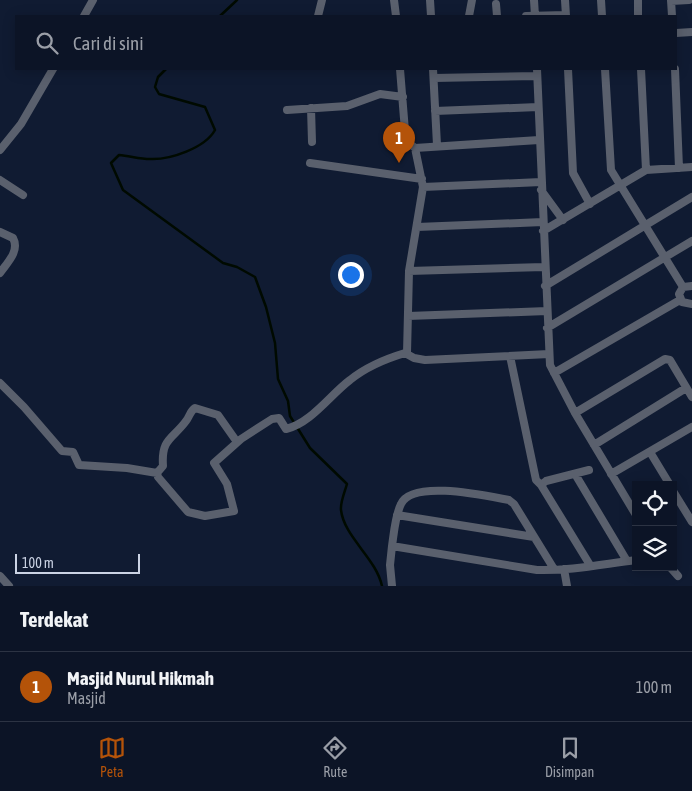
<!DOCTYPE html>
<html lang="id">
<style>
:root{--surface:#0c1426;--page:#1a2132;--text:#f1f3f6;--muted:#9a9ea7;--line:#2c3343;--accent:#b45309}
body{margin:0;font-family:"Asap Condensed",sans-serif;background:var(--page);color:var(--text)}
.controls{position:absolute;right:15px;bottom:15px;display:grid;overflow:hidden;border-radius:0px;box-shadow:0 2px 12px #0003}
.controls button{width:45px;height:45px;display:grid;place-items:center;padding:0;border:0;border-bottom:1px solid var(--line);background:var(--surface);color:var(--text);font:25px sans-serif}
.scale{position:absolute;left:15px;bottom:12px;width:125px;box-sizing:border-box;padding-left:5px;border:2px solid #cbd3e4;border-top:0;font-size:14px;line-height:18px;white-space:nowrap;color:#cbd3e4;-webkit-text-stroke:4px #101b32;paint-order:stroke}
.you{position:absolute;left:350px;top:274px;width:18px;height:18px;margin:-12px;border:4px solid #fff;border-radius:50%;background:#1a73e8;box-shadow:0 0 0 8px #1a73e833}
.badge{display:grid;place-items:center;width:32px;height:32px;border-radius:50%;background:var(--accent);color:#fff;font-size:16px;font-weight:700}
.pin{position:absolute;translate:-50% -41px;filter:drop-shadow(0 1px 2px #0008)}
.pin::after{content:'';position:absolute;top:26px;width:18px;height:15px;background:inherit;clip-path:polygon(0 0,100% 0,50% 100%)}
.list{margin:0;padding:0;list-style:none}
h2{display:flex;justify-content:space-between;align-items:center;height:65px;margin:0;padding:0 20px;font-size:21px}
h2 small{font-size:16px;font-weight:400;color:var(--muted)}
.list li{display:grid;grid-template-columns:32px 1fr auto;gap:15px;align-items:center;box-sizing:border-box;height:70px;padding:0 20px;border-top:1px solid var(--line)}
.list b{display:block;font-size:19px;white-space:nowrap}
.list p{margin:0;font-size:16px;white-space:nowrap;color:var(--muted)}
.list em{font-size:16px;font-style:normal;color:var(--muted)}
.icon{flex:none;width:28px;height:28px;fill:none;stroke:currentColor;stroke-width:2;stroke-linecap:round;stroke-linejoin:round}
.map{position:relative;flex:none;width:692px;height:586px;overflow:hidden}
.search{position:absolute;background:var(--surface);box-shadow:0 2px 12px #0003;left:15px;right:15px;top:15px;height:55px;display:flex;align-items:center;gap:12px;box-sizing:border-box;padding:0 18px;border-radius:0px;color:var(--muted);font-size:19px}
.sheet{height:135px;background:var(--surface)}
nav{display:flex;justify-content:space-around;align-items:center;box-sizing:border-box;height:70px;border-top:1px solid var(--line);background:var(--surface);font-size:14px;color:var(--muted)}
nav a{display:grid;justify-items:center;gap:2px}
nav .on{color:var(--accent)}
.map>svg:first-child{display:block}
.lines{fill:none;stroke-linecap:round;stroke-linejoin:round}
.stream{stroke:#000a00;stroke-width:2.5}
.minor{stroke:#5a606d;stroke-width:8}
</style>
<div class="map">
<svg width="692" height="586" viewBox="0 0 692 586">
<rect width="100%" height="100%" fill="#101b32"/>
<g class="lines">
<path class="stream" d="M220,16l17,-16
M166,69l-8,8 -3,10 4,7 46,13 10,23c-10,18 -45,30 -65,29 -10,0 -20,-3 -31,-4l-8,8 12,27 100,73 14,4 18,10 11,30 9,36 3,36 10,22 2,15 20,32 37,36c-2,7 -7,19 -6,26 3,27 35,48 41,76"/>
<path class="minor" d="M394,0l2,16
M430,0l1,16
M534,0l1,16
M565,0l1,16
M601,0l1,16
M638,0v16
M671,0l1,16
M671,1l18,-1
M496,4l1,12
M84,16l9,-16
M318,16l4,-16
M469,16l3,-16
M526,16l40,-1
M676,33l16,-1
M400,69l5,62 4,12 6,5 8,39 -14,84 -2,82
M433,69l4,76
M537,69l13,296 25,48 61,102
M568,69l5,104 17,31
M605,69l6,101 72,117
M641,69l5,101
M675,69l4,99
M434,78l103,-2
M311,108l1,34
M287,110l60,-4 33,-12 23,3
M435,111l103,-4
M415,148l124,-8
M0,150l21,-26 32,-55
M310,163l112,16
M0,180l23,15
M423,187l118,-5
M541,190l22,30
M417,227l126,-5
M543,231l103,-61 46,-3
M0,232l13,6c7,13 -6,25 -13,35
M409,271l135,-4
M545,286l147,-89
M692,286l-9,1 -4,7 3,8 10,2
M408,316l139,-5
M547,328l145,-87
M510,356l26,124 5,5 49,80
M554,373l126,-73
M0,383l24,24 38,44 11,1 6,13 48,3 30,5 6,-7c-2,-28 10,-27 23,-45 4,-5 4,-10 9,-13l23,7 19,27
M575,413l90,-54 5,1 22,37
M594,445l92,-57
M650,452l20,33
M157,473l1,4 30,35 17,4 29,-5 -7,-27 -13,-21 27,-24 31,-20 7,-1 7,11c25,-6 44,-34 64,-49 16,-13 35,-21 55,-27l9,5 11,2 124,-6
M575,474l52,87
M611,474l81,-47
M541,485l5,-4 43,-11
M673,491l19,31
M397,515l137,22
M670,567l8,9
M554,569l-40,-65 -5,-4c-22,-4 -97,-21 -108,4 -6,12 -7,29 -9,42l145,24c33,1 66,-6 99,-10
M564,569l3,17
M0,576l9,10
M392,586l-2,-21 2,-19"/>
</g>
</svg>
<div class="controls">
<button><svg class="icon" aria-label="locate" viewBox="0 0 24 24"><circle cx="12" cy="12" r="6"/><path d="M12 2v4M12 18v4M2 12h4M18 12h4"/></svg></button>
<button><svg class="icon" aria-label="layers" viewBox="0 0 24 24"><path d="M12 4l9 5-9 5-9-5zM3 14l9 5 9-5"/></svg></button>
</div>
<div class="scale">100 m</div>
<div class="you"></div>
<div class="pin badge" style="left:399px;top:163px">1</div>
<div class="search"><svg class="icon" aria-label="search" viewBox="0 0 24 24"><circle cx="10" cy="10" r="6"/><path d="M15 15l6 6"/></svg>Cari di sini</div>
</div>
<section class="sheet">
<h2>Terdekat<small></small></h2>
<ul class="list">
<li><span class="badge">1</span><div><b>Masjid Nurul Hikmah</b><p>Masjid</p></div><em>100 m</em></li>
</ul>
</section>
<nav>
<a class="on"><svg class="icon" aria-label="map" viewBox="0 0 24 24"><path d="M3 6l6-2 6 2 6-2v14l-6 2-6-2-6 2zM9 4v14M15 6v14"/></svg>Peta</a>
<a><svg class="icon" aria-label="directions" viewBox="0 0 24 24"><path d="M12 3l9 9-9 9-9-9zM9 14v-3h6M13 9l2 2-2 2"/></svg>Rute</a>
<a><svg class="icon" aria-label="saved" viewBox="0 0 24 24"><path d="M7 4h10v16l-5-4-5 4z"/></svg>Disimpan</a>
</nav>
